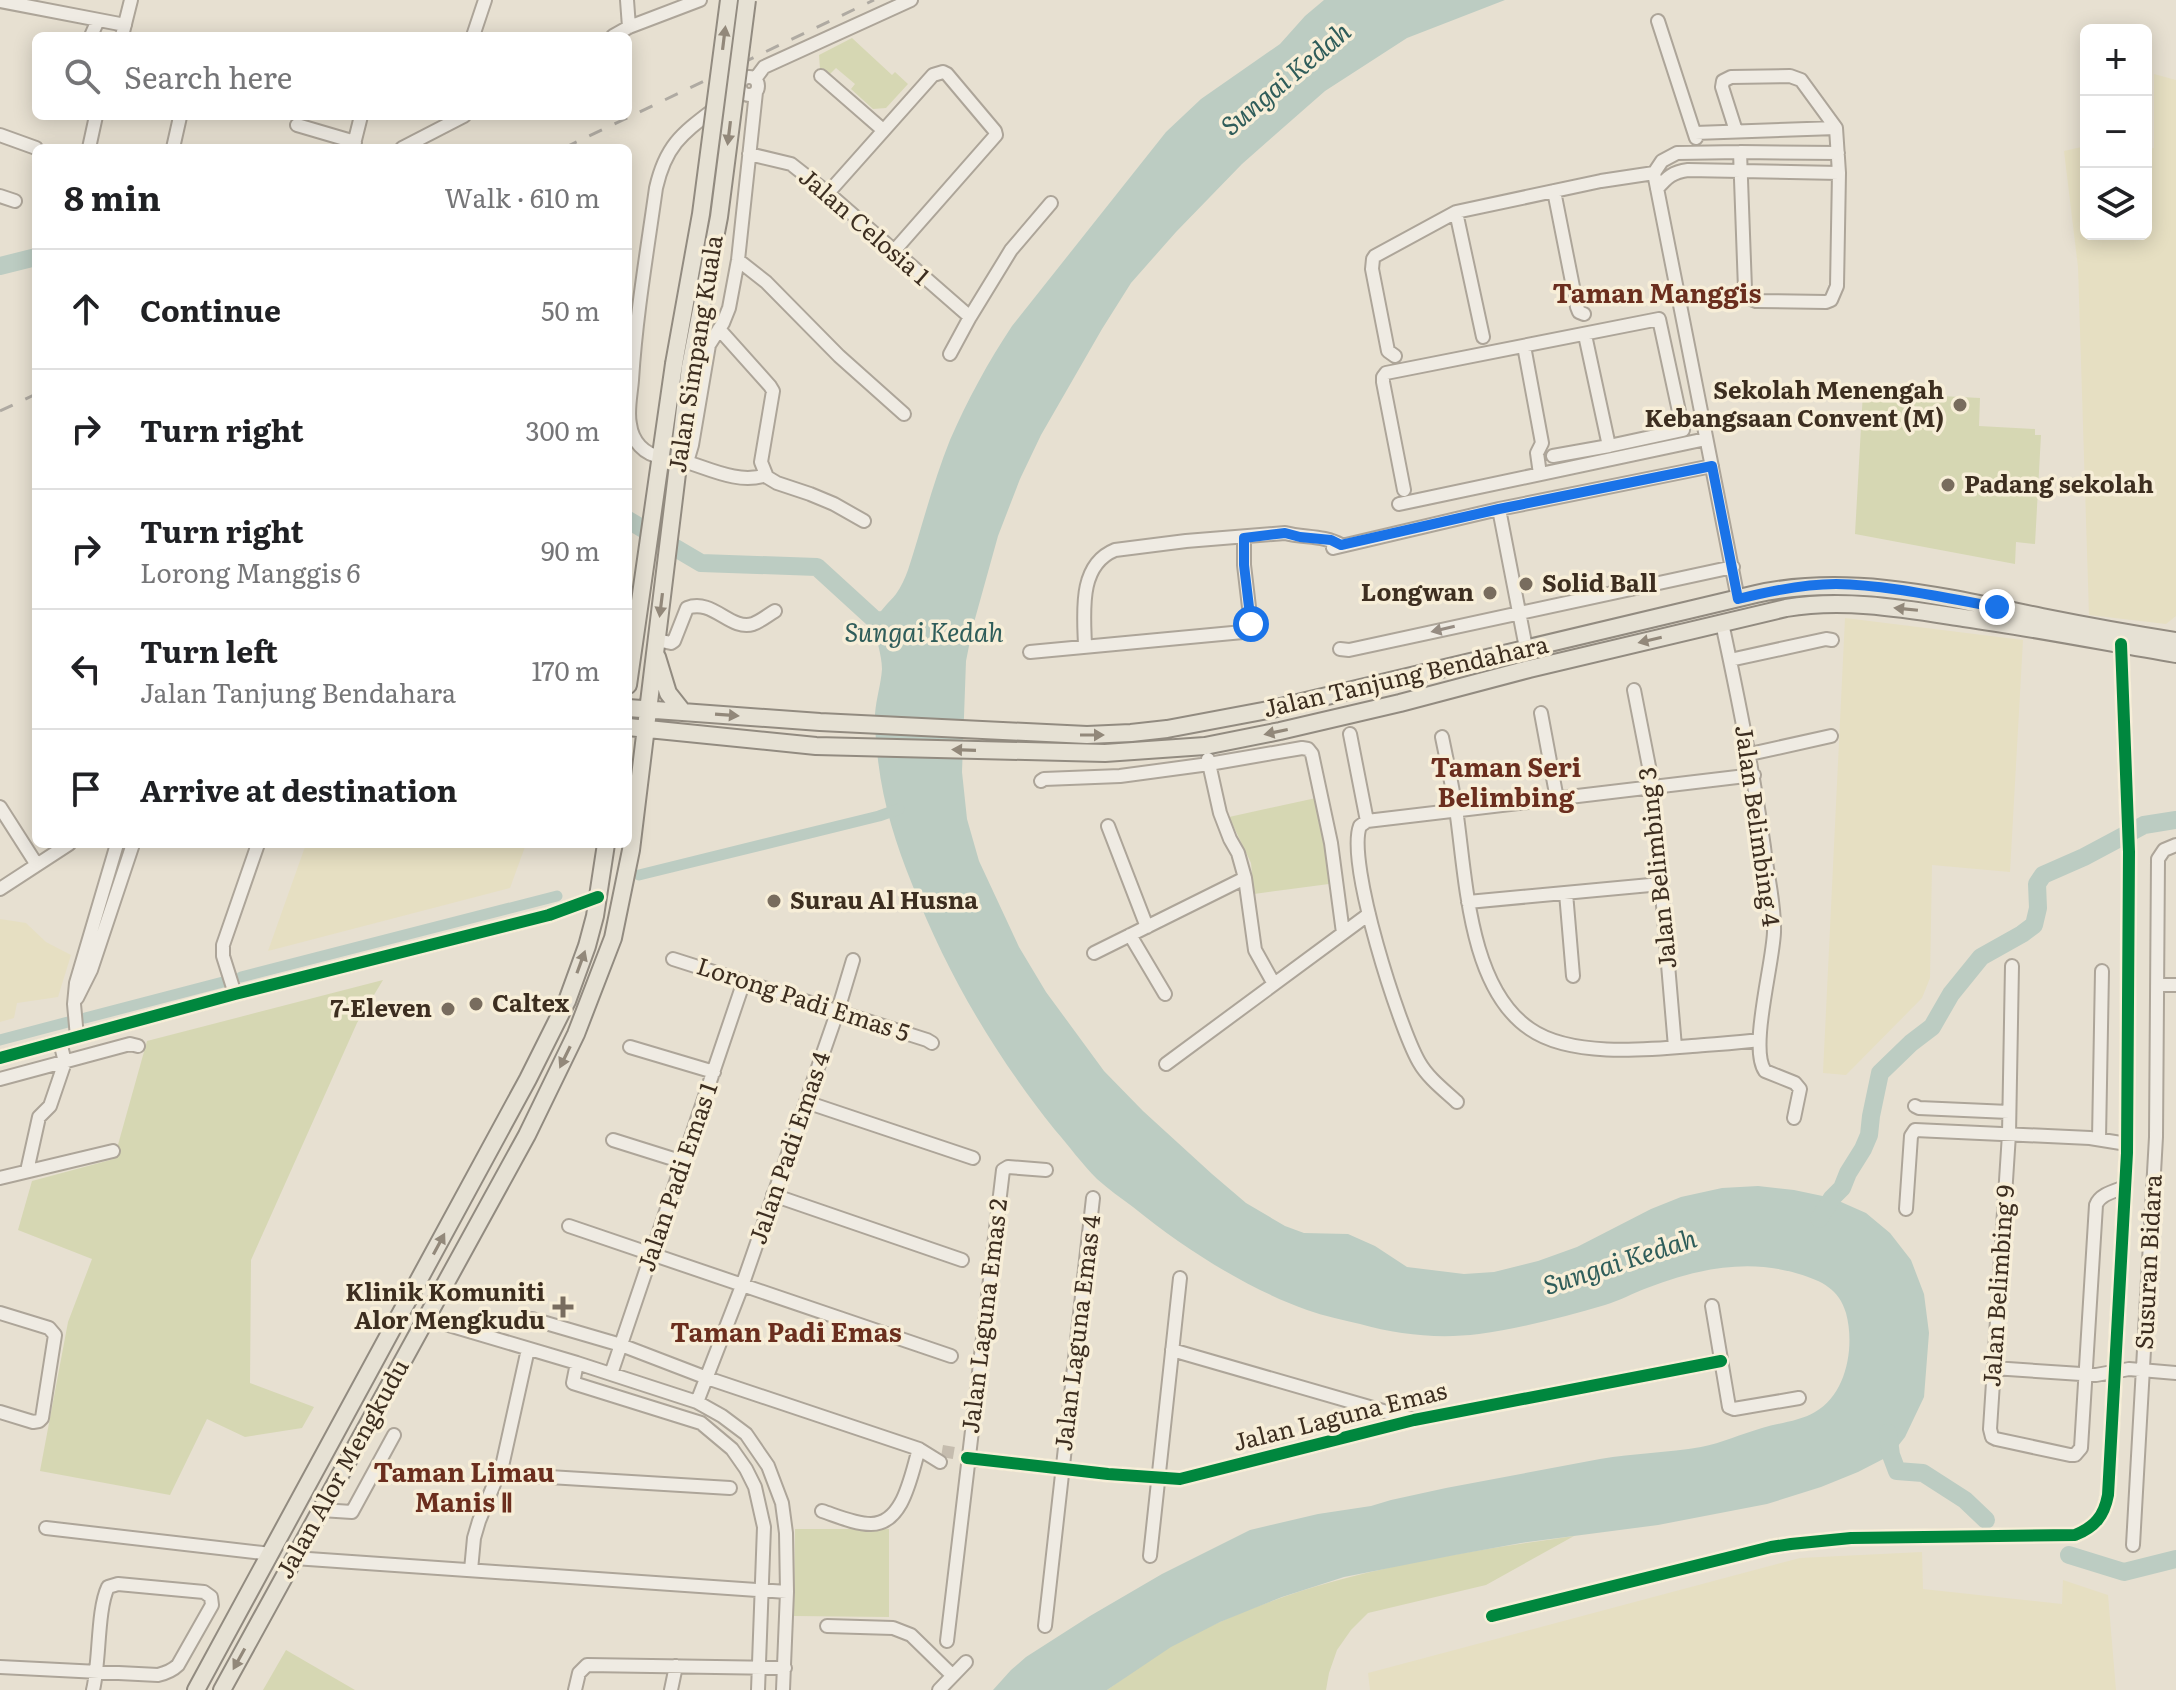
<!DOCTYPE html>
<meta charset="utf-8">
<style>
:root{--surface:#fff;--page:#f2f2f2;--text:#202124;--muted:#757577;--line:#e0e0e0}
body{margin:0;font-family:Literata,serif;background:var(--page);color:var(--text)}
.controls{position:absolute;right:24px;top:24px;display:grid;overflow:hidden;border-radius:12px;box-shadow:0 4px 20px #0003}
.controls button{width:72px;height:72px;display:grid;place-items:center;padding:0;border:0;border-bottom:2px solid var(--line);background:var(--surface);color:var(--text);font:40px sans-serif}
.stop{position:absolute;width:24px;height:24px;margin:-18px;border:6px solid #1a73e8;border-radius:50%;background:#fff}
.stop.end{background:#1a73e8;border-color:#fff;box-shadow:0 2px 8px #0008}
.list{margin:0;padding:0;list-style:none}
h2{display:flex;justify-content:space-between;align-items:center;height:104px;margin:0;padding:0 32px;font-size:34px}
h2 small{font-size:26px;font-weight:400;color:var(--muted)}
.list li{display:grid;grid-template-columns:52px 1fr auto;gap:24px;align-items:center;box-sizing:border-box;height:120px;padding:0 32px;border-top:2px solid var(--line)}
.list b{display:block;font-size:30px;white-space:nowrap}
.list p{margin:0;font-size:26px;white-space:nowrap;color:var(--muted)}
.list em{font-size:26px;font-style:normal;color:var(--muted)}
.icon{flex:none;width:44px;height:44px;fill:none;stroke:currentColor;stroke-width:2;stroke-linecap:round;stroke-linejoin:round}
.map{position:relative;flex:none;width:2176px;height:1690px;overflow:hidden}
.search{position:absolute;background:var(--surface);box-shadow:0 4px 20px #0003;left:32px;top:32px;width:600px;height:88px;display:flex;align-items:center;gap:20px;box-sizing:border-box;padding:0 28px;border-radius:12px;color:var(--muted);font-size:30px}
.panel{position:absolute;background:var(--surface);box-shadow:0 4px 20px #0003;left:32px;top:144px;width:600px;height:704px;border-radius:12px}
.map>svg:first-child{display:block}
.farmland{fill:#e6dfc2}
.green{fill:#d6d7b3}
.water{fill:#bcccc2}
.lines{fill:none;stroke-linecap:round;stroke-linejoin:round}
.canal{stroke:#bcccc2;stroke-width:11}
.river{stroke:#bcccc2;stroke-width:18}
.minor-tunnel{stroke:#c5bcae;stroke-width:12;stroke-dasharray:12 6;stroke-linecap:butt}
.minor-casing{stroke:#ada599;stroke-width:16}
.major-casing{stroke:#928b80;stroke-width:20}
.minor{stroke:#efebe3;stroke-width:12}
.major{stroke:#e6e1d4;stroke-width:16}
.rail{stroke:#afaaa2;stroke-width:3;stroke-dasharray:14 14;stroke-linecap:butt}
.major-bridge-casing{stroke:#928b80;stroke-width:20;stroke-linecap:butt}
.major-bridge{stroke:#e6e1d4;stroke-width:16}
.cycleway-casing{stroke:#f7eed8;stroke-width:17}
.cycleway{stroke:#00873e;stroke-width:12}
.oneway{fill:#92887a}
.oneway2{fill:#968c82}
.route{stroke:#1a73e8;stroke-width:10}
.poi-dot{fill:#786c5e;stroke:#f7eed8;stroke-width:3}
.labels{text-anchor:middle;stroke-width:7;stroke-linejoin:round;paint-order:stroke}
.street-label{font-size:24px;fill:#3d2e20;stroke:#f7eed8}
.poi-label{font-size:24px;font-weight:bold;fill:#3d2e20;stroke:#f7eed8;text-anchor:end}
.water-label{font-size:26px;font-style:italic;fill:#2f5d5a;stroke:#f7eed8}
.neighbourhood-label{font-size:26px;font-weight:bold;fill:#6b2e1e;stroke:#f7eed8}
</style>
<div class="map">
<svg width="2176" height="1690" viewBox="0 0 2176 1690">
<rect width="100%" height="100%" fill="#e7e0d1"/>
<path class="farmland" d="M2154,74l22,6v536l-10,8 -77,-9 -11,-348 -14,-116 22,-5v88h60v-85l8,-1z
M1845,618l178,22 -13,232 -78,-7 -2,113 -8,20 -76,77 -23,-2z
M306,844h220l-16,44 -242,63z
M0,919l26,4 20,19 25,13 -13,42 -41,6 -3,15 -14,4z
M1922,1552l1,37 139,15 1,-24 45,15 8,95h-746l-2,-17 432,-115z"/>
<path class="green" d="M852,38l40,37 3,-3 13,12 -22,24 -13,1 -22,-20 4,-5 -19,-16 -8,8 -8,-7 -1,-14z
M1863,392l117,6 -1,28 56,3v6h6l-6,109 -19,-2 -1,22 -160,-30z
M1316,798l10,55 3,31 -75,10 -3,-31 -22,-46z
M383,980l-26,43 -106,237 -1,123 64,24 -12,21 -57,9 -38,-18 -37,76 -130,-24 28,-149 24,-63 -74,-29 14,-49 82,-22 33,-118z
M795,1529h94v88l-95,-1z
M1574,1536l-88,49 -118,28 -17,17 -14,20 -8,23 -3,17h-219c22,-15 43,-32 66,-45 125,-68 262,-89 401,-109z
M286,1650l69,40h-92z"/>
<path class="water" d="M1324,0h181l-98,38 -82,53 -83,73 -66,68 -45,51 -29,46 -61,106 -21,44 -22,57 -25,90 -7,35 -4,111 5,47 12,42 40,86 27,45 58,79 39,40 69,63 34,29 39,23 19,7 44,1 27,12 32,21 57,7 30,-2 44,-11 39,-14 74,-38 30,-12 41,-9 36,-2 36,4 38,8 34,15 24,20 21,27 13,34 5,39 -5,64 -19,40 -14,18 -33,17 -37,15 -54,17 -109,21 -137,18 -66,12 -111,22 -62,20 -62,25 -49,25 -64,43h-114l18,-20 15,-13 64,-41 72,-42 88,-44 68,-16 53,-8 20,-6 55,-12 154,-29c34,-6 68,-6 101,-12 21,-4 40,-13 61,-19 17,-5 38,-7 53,-16 32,-18 40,-66 31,-99 -7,-24 -24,-32 -47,-39 -51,-16 -103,-5 -152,14 -14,5 -28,13 -42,17 -41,12 -84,23 -126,29 -40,5 -80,1 -119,-10 -17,-4 -36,-8 -53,-14 -63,-23 -122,-61 -174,-103 -12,-9 -25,-18 -36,-28 -15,-15 -28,-33 -42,-49 -60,-75 -108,-156 -143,-246 -16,-40 -29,-80 -34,-124 -2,-14 -3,-31 -3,-46 1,-15 6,-30 7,-45 0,-15 -8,-35 -7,-45 2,-12 14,-21 21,-30 5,-7 9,-16 12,-24 14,-43 25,-88 42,-130 17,-39 38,-78 62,-114l154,-194 35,-33 79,-55 25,-28z"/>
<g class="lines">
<path class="canal" d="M639,875l240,-59 20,-7
M241,977l316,-81
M85,1018l138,-36
M0,1040l72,-19"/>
<path class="river" d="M0,266l36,-9
M628,520l73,43 116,4 58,53 25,1
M1819,1219l13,-21 10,-10 6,-15 15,-24 6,-14 2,-19 9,-43 31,-30 21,-16 19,-33 30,-37 41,-23 12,-9 4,-17 -1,-24 6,-9 41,-18 60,-32 32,-5
M1888,1433l3,22 6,16 26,2 42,27 21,20
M2069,1555l55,17 52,-13"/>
<path class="minor-tunnel" d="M942,1451l12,2"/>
<g class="minor-casing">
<path id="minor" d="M627,0l2,27
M0,1l125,24
M1658,21l38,117
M91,36l7,-16
M122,36l9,-36
M473,36l12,-36
M613,36l16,-9 71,-27
M821,76l62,54
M740 86a9 9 0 1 1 18 0a9 9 0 1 1-18 0Z
M755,79l9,-12 147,-67
M297,125l58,17
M1736,131l-14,-44 1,-6 8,-4 59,-1 11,4 35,48 3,45 -2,113 -6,14 -5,2 -70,-1 -5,-2 -6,-10 -5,-137
M1695,133l141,-5
M0,135l36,13
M89,148l7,-32
M173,148l7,-31
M353,148l8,-32
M402,148l62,-32
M749,154l42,10 37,29 142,124
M1654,173l84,426
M1657,189c10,-12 16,-17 31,-19l151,3
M1554,191l23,116 2,5 5,2
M828,193l105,-118 10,-3 4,2 48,57 1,4 -102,116
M0,196l15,5
M1456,212l27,125
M738,260l28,22 73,74 65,58
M719,329l51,57 3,5 -12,71 6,15 10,6 33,11 24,10 30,17
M1524,346l18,97 -5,10 3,21
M950,354l20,-37 41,-67 40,-47
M1395,356l-7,-5 -16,-82 1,-10 2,-3 81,-44 145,-31 53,-8 8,-12 15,-8 63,-1 98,1
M1553,456l56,-10 -24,-111
M662,457c-18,-2 -30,-16 -32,-33 -3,-13 1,-30 2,-44 4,-64 15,-128 24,-192 10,-44 27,-55 61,-81
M687,462l5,-17 17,-100 14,-22 6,-15 9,-48 18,-168
M687,462c25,8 53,22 79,13
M1404,490l-21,-108v-5l3,-4 273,-54 24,111 -74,16
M1399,504l307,-65
M1499,509l27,139
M1333,548l166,-39 213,-43
M1722,623c16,74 31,148 42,224 3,28 11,57 10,85 -1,32 -25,117 -9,139l30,12 5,6 -6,29
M657,640l14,3 3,-2 13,-33c26,-10 43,23 66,16 8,-3 15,-9 22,-13
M1085,646c-1,-33 -7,-81 30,-96l71,-9 99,-8c19,5 39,2 56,12
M1340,649l9,1 384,-83
M1030,652l213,-20 5,-3 3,-5 -7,-59v-27
M1730,660l96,-21 6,1
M1634,690l19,97 22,260
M1541,713l16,86
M1350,734l17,87
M1442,737c5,24 10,48 14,72 10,67 12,178 74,220 40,28 115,21 162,17 22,-2 45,-3 67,-6
M1750,754l81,-18
M1208,759l12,54 10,26 8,14 7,25 10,72 19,34
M1041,781l3,-2 76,-3 89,-12 93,-16 6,1 4,5 19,89 12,90
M0,807l37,58
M1367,821l387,-46
M1367,821l-7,5c-14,36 39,201 59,236 9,16 25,28 38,40
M1108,826l39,101
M0,889l69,-45
M1566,893l7,83
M1468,902l193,-18
M1130,935l35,59
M1094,953l151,-75
M673,959l254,81 5,3
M2012,966l-3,168 -19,295 2,8 4,2 74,16h5l6,-7 15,-243c4,-11 19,-14 29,-18
M2157,985h19
M235,994l-12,-38v-11l35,-101
M77,998l14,-28 42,-126
M77,1037l-3,-33 2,-21 41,-139
M630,1047l84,25
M0,1058l235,-64 314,-79 49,-18
M1166,1064l203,-150
M0,1079l130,-35 8,2
M806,1102l167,56
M1915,1106l4,2 90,4
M2099,1139l3,-168
M613,1140l70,22
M27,1171l12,-54 11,-11 15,-44 -5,-20
M0,1178l113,-27
M773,1195l189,65
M1906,1209l5,-73 4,-6 175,8 37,6
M569,1226l382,130
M1712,1306l17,101 5,2 65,-11
M0,1313l49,15 6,7 -13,83 -3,3 -6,1 -33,-10
M425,1318l152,45 120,39 25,14 24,18 22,32 14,37 4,30 1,59 -4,98
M532,1319l89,26 86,33 212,71 21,13
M1172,1350l239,69
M577,1363l-4,20 128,40 31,26 14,20 9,18 9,40 -6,163
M1993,1368l103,7 33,-6 47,4
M611,1374l133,-393
M697,1402l45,-116 96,-276 15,-50
M967,1458l141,16 72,5 234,-59 307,-59
M498,1474l232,14
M321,1510l31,2 42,-77
M822,1511c15,5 33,13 49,13 33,0 40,-50 48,-75
M46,1528l225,26
M2133,1545l23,-408 2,-278 6,-9 12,-5
M1150,1556l30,-278
M294,1558l493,34
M471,1570l3,-32 5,-17 24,-59 25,-113
M1492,1616l279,-69 20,-3 60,-6 224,-3c20,-8 29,-19 33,-40l19,-342 2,-301 -8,-208
M827,1626l66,2 18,7 41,40
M1045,1626l48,-428
M947,1641l56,-471 5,-3 38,3
M0,1667l158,8c8,-2 14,-4 20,-10l34,-60 -1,-8 -7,-5 -86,-8 -10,3c-11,23 -8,74 -15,103
M575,1690l4,-17 8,-8 198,3
M671,1690l5,-24
M939,1690l27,-28"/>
</g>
<g class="major-casing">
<path id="major" d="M657,657l11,36 15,19
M628,685l46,-321
M628,708l192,14 267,13 44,-2 36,-4 101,-19 488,-116c95,-21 193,4 286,23 45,9 89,17 134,24
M628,727l188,19 289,7 100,-7 75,-15 120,-28 129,-34 257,-61c59,-10 119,1 178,10 71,10 141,24 212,36
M196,1690l332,-611 39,-78 20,-55 8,-30 11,-72
M222,1690l305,-555 49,-101 37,-96 18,-88 59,-483"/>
</g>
<use href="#minor" class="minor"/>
<use href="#major" class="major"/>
<path class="rail" d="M564,148l310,-148
M0,411l36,-17"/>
<g class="major-bridge-casing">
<path id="major-bridge" d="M674,364l27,-150 28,-214
M690,367l29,-150 28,-217"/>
</g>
<use href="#major-bridge" class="major-bridge"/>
<g class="cycleway-casing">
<path id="cycleway" d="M0,1058l235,-64 314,-79 49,-18
M967,1458l141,16 72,5 234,-59 307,-59
M1492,1616l279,-69 20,-3 60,-6 224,-3c20,-8 29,-19 33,-40l19,-342 2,-301 -8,-208"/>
</g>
<use href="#cycleway" class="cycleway"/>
</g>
<defs><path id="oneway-solid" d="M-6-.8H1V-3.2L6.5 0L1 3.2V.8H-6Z" transform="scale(2)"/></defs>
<g class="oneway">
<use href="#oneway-solid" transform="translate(724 38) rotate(-83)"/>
<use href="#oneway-solid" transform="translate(729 133) rotate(97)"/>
<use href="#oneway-solid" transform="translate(661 605) rotate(97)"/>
<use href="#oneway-solid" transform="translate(1906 609) rotate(-174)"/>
<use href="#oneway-solid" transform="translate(1650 640) rotate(167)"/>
<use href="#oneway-solid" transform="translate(727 715) rotate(4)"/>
<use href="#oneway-solid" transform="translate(1276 732) rotate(168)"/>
<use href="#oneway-solid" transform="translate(1092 735)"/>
<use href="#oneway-solid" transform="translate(964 750) rotate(-178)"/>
<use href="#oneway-solid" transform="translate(581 962) rotate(-70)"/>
<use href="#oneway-solid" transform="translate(565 1057) rotate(116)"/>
<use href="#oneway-solid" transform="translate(439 1244) rotate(-62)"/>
<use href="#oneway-solid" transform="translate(239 1659) rotate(119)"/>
</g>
<use class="oneway2" href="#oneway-solid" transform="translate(1443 629) rotate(167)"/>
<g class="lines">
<path class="route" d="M1251,624l-7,-59v-27l41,-5 15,4 31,3 10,5 158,-36 213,-43 26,133c32,-8 65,-15 98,-15 54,1 108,14 161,23"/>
</g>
<g class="poi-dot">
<circle cx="1960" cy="405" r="8"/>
<circle cx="1948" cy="485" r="8"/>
<circle cx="1526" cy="584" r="8"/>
<circle cx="1490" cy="593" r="8"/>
<circle cx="774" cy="901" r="8"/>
<circle cx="476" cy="1004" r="8"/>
<circle cx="448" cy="1009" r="8"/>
<path d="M559 1295h8v8h8v8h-8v8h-8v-8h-8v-8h8z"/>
</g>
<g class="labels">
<g class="street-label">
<text transform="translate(864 227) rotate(41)" y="8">Jalan Celosia 1</text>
<text transform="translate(696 354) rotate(-81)" y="8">Jalan Simpang Kuala</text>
<text transform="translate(1406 677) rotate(-13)" y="8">Jalan Tanjung Bendahara</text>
<text transform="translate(1757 826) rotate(82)" y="8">Jalan Belimbing 4</text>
<text transform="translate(1658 868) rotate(-96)" y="8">Jalan Belimbing 3</text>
<text transform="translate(803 1000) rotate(18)" y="8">Lorong Padi Emas 5</text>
<text transform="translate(790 1148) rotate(-71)" y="8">Jalan Padi Emas 4</text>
<text transform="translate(678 1177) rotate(-71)" y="8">Jalan Padi Emas 1</text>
<text transform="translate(2149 1262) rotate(-87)" y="8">Susuran Bidara</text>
<text transform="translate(1999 1286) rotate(-86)" y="8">Jalan Belimbing 9</text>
<text transform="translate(985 1316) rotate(-83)" y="8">Jalan Laguna Emas 2</text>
<text transform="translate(1078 1333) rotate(-83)" y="8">Jalan Laguna Emas 4</text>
<text transform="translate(1340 1417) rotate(-14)" y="8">Jalan Laguna Emas</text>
<text transform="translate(343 1469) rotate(-61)" y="8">Jalan Alor Mengkudu</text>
</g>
<g class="poi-label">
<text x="1944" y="399">Sekolah Menengah<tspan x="1944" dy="28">Kebangsaan Convent (M)</tspan></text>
<text x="1964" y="493" text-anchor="start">Padang sekolah</text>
<text x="1542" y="592" text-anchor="start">Solid Ball</text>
<text x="1474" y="601">Longwan</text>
<text x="790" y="909" text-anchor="start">Surau Al Husna</text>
<text x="492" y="1012" text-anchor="start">Caltex</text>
<text x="432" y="1017">7-Eleven</text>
<text x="545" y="1301">Klinik Komuniti<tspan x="545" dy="28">Alor Mengkudu</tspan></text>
</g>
<g class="water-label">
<text transform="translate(1286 79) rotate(-40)" y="9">Sungai Kedah</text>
<text x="924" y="642">Sungai Kedah</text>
<text transform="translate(1620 1262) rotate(-18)" y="9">Sungai Kedah</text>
</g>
<g class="neighbourhood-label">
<text x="1657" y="303">Taman Manggis</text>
<text x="1506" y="777">Taman Seri<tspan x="1506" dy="30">Belimbing</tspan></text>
<text x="786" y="1342">Taman Padi Emas</text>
<text x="464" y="1482">Taman Limau<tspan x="464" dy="30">Manis Ⅱ</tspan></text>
</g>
</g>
</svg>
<div class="controls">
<button>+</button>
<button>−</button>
<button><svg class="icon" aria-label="layers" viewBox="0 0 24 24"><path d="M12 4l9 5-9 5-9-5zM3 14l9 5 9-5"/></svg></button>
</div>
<div class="stop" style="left:1251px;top:624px"></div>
<div class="stop end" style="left:1997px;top:607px"></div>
<div class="search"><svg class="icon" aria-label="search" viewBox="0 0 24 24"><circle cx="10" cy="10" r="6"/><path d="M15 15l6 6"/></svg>Search here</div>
<section class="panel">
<h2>8 min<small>Walk · 610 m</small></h2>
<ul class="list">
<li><svg class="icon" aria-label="ahead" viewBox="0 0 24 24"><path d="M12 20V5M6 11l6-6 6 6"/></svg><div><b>Continue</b></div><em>50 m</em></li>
<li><svg class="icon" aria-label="right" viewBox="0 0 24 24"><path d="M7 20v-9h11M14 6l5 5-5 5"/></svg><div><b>Turn right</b></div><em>300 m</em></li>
<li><svg class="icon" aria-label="right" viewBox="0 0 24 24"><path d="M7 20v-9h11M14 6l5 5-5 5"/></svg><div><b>Turn right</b><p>Lorong Manggis 6</p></div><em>90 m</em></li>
<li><svg class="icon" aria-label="left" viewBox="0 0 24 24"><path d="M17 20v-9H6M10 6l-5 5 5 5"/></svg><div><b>Turn left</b><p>Jalan Tanjung Bendahara</p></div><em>170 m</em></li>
<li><svg class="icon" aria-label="arrive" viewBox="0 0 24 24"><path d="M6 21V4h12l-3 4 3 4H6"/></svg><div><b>Arrive at destination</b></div></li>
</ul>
</section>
</div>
